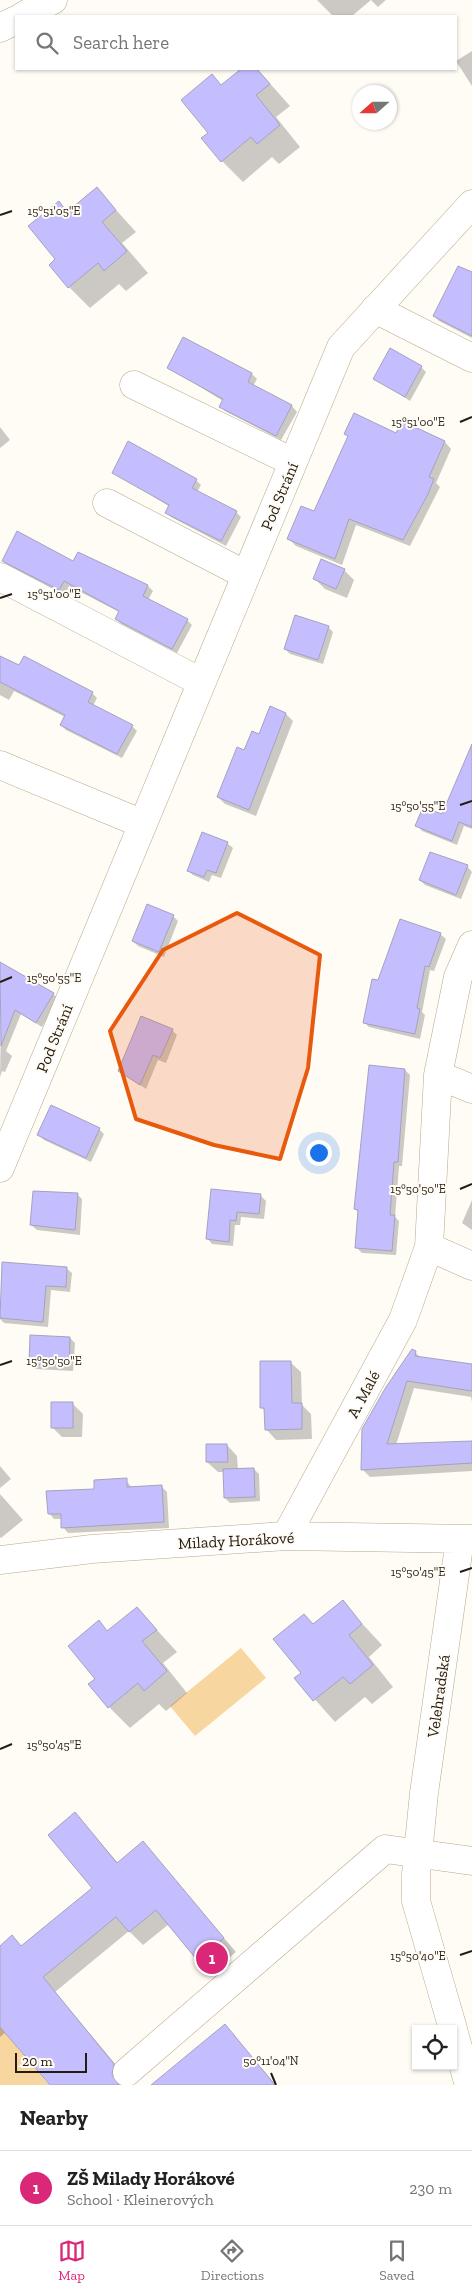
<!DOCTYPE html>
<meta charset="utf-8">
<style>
:root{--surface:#fff;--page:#f6f6f6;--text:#222;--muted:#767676;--line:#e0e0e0;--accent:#db2777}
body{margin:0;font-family:"Zilla Slab",serif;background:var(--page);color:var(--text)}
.controls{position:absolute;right:15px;bottom:15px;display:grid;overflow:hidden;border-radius:0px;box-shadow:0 1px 4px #0004}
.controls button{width:45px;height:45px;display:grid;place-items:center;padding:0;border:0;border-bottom:1px solid var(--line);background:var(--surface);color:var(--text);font:25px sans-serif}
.compass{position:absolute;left:352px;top:85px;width:45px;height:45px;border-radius:50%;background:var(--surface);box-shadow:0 1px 4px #0004;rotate:249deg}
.scale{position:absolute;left:15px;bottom:12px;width:72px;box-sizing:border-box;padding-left:5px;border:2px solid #231c11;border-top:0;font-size:14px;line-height:18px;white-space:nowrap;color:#231c11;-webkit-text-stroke:4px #fffbf5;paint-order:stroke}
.you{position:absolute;left:318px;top:1152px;width:18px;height:18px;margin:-12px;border:4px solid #fff;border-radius:50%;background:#1a73e8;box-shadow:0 0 0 8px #1a73e833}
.badge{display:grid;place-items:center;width:32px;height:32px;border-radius:50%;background:var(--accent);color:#fff;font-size:16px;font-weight:700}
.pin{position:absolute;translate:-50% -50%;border:2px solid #fff;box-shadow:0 1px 5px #0006}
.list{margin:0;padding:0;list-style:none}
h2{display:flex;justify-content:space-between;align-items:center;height:65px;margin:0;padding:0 20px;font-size:21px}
h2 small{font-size:16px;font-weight:400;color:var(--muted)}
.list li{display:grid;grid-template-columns:32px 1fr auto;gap:15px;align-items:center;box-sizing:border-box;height:75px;padding:0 20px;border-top:1px solid var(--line)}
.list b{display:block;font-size:19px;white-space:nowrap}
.list p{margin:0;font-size:16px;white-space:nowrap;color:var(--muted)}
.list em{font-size:16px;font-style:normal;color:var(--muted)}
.icon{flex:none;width:28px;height:28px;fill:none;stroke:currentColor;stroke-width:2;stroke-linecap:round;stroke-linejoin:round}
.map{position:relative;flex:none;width:472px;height:2085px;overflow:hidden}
.search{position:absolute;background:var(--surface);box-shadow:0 1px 4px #0004;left:15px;right:15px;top:15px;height:55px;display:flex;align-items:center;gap:12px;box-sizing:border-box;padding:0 18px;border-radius:0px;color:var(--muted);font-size:19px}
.sheet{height:140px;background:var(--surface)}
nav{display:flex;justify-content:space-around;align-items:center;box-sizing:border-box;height:70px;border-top:1px solid var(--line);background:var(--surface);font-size:14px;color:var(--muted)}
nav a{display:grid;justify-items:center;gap:2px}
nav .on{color:var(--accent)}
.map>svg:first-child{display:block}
.green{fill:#f7d69f}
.shadow{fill:#0003}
.building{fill:#c5befe;stroke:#a4a2c1}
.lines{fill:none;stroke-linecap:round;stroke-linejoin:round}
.minor-casing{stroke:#b9a88b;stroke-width:29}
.minor{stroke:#fff;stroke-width:28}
.marked{fill:#e8590c;fill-opacity:0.2;stroke:#e8590c;stroke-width:4;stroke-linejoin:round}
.ticks{fill:none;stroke:#231c11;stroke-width:2}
.labels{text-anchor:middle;stroke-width:4;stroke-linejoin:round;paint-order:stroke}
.street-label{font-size:16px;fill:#231c11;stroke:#fffbf5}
.ticks-label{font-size:12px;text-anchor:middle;fill:#231c11;stroke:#fffbf5;stroke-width:4;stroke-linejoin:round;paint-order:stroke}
</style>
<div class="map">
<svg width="472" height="2085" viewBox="0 0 472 2085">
<rect width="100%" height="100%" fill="#fffbf5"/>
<path class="green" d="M241,1648l25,30 -71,58 -25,-30z
M0,2013l9,23 40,49h-49z"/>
<path class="shadow" d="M317,0h69l-8,7 -7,-7 -19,16h-19z
M472,51v35l-16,-25z
M243,69h14l33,37 -14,11 24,30 -21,17 -7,-7 -29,25 -21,-21 -12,-28 2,-57 10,10z
M97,189l39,43 -14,11 26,30 -22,18 -7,-7 -29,24 -21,-21 -12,-27 1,-58 10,10z
M472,298v40l-33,-17 -5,-5z
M168,367l84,7 5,5 -4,7 39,20 5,6 -16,28 -56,-29 -5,-5 3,-5z
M421,367l5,5 -16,29 -35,-23z
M402,422l43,20 6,7 -15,34 4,4 -30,59 -54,-21 -14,40 -46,-19 -7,-7 26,-26 34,-75 -4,-4h52z
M0,427l10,13 -10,8z
M114,472l82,8 5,5 -4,7 39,20 5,5 -15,29 -55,-29 -5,-5 4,-5z
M79,553l69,33 5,5 -5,9 39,20 5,5 -15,28 -56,-29 -5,-5 3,-7 -50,-26 -4,9 -57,-29 -5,-5 71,2z
M344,570l10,10 -7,18 -22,-9 -11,-11z
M328,627l5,5 -10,32 -33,-10 -5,-5z
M0,657l20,10 72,26 5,5 -4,8 39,20 5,5 -15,27 -56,-28 -5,-5 4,-8 -51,-26 -5,9 -9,-5z
M270,708l16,6 7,7 -37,95 -31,-12 -7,-7 42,-62z
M472,744v85l-8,-3 -7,19 -35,-14 -5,-6 26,-10z
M227,843l6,5 -12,30 -9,-3 -3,7 -16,-7 -5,-5z
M467,866l5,6 -11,27 -36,-14 -5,-5z
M173,916l5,5 -14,36 -26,-11 -5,-5z
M440,934l6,5 -12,32 -4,-1 -8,42 3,3 -5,24 -51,-12 -5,-5z
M2,964l51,30 6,5 -17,28 -21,-13 -15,37 6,5 -7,16 -3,-1 -2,6z
M172,1030l5,5 -11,28 -8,-3 -12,29 -27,-18z
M405,1070l5,5 -8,91h-3l-4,51 4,4 -3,34 -34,-2 -5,-5 2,-35 -4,-4z
M99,1129l5,5 -13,28 -47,-22 -5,-5z
M212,1190l49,6 5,5 -2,18 -23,-2 -1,8h-5l-2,21 -21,-2 -5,-6z
M77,1194l5,5 -2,36 -43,-5 -6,-5z
M472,1200v30l-10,-7z
M3,1263l63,5 6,5 -2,19 -19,-2 -3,37 -44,-4 -4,-4z
M70,1338l5,5 -2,28 -38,-2 -5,-5z
M415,1352l6,6 51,7v37l-1,-5 -57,-9 -18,57 76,-3v29l-102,6 -8,-8z
M290,1362l11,10 1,33 9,9 1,25 -36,1 -10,-11v-18l-5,-4z
M72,1403l11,11 -1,23h-20l-10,-10z
M227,1445l10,11 1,14 16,-1 5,5 1,27 -30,2 -5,-5 -1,-26h-6l-11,-10z
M0,1466l11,13 -11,9z
M126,1480l6,8 30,-1 5,5 2,36 -101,5 -5,-6 -1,-8h-8l-5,-6 46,-23z
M0,1494l23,26 -22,18 -1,-1z
M342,1602l40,43 -13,12 24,30 -21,17 -7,-7 -30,25 -39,-44 6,-5 12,-48z
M137,1608l40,44 -14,11 24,30 -21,18 -7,-7 -29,24 -21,-21 -12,-28 2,-57 9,10z
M75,1814l43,49 25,-20 93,109 -24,20 -43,-48 -26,21 -14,-14 -74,61 72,86 -1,7h-76l-44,-53 -6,5v-90l12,-10 10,10 72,-59z
M225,2026l51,59h-123z"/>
<path class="building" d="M241,69h16l13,15 -14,11 24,30 -23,19 -6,-7 -30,25 -20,-24 7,-5 -27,-33 31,-26 9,11z
M97,187l19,23 -14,12 25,29 -23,20 -6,-8 -30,25 -19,-23 6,-6 -27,-33 31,-25 8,11z
M458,266l14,6v64l-39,-20z
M183,337l69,36 -4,9 44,23 -16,31 -57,-29 4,-8 -56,-31z
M390,348l32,18 -17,31 -32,-18z
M354,413l42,20 6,-12 43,20 -16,36 5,2 -6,15 -25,46 -54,-21 -14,40 -48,-20 14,-33 13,5 34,-75 -4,-2z
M128,441l69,38 -5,9 45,23 -16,30 -56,-28 4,-8 -57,-32z
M17,531l56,30 5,-9 70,33 -5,11 45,23 -16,30 -57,-30 4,-8 -55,-30 -5,9 -57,-29z
M321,559l24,10 -9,20 -23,-10z
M295,615l34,11 -11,34 -34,-11z
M0,656l19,9 5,-9 69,36 -5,10 45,23 -16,29 -57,-29 5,-10 -65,-33z
M270,706l16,7 -37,97 -32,-13 20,-50 7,3 8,-19 7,3z
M472,744v83l-13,-5 -7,19 -37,-15 8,-19 19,7z
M202,832l26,10 -12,31 -9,-3 -3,7 -17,-6z
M430,852l38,13 -12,30 -37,-15z
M147,904l27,11 -15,37 -27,-11z
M400,919l41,14 -12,34 -4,-1 -8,42 3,1 -5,25 -52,-11 9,-44 6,1z
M0,962l54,31 -18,30 -21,-13 -14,36z
M141,1016l32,13 -13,29 -7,-3 -13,30 -22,-14z
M369,1065l36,4 -7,93h-4l-4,53h5l-3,36 -37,-3 3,-38 -4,-1z
M51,1105l49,23 -14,30 -49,-23z
M211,1189l50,5 -2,20 -22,-2 -1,9 -6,-1 -1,22 -23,-3z
M33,1191l45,2 -3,37 -45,-5z
M2,1262l65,5 -1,20 -20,-1 -3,36 -43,-4z
M30,1335l40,2 -1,29 -40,-2z
M412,1349l4,2 -1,5 57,8v27l-65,-10 -20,63 85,-3v22l-111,7 1,-41 24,-42z
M260,1361h31l1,42h10v26l-37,1 -1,-22h-4z
M51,1402h22v26h-22z
M206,1444h21l1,18h-22z
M254,1468l1,29 -31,1 -1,-29z
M127,1478v9l35,-2 2,37 -103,6v-14h-13l-2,-23 48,-2v-9z
M343,1600l19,24 -13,11 24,30 -23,19 -7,-7 -30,24 -19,-23 7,-5 -28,-34 31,-25 9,10z
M137,1607l20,23 -15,11 25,30 -23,20 -6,-8 -30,25 -20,-24 7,-5 -27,-33 31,-26 8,11z
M75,1812l42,51 26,-22 81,97 -27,22 -41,-50 -27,22 -13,-15 -73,60 71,87 -2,11 7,10h-69l-50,-58v-81l12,-11 9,11 71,-58 -44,-53z
M225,2024l50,61h-124z"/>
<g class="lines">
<g class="minor-casing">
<path id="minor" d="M23,16l30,-16
M0,28l16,-8
M375,309l97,49
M134,385l159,77
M107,503l139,72
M0,577l201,105
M0,765l143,59
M438,1075l34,14
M0,1168l341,-821 131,-143
M429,1247l43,19
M286,1536l117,-216 26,-73 9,-172 20,-98 14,-32
M0,1560l92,-11 194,-13 186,3
M453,2029l-37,-128v-27l8,-81 36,-254
M453,2030l16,55
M127,2072l258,-223 87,12"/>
</g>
<use href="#minor" class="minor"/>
</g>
<path class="marked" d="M237,913l83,42 -12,113 -28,91 -66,-14 -78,-26 -26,-88 53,-81z"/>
<path class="ticks" d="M0,215l12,-4M460,422l12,-5M0,598l12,-4M460,805l12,-4M0,982l12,-5M460,1189l12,-5M0,1365l12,-4M460,1572l12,-4M0,1749l12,-5M460,1955l12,-4M271,2073l5,12"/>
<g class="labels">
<g class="street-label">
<text transform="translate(279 496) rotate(-67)" y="6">Pod Strání</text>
<text transform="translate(54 1038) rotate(-68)" y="6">Pod Strání</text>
<text transform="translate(363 1394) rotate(-62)" y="6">A. Malé</text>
<text transform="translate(236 1540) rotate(-3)" y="6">Milady Horákové</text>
<text transform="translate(438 1696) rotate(-82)" y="6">Velehradská</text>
</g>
</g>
<g class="ticks-label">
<text x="54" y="215">15°51'05"E</text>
<text x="418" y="426">15°51'00"E</text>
<text x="54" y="598">15°51'00"E</text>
<text x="418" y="810">15°50'55"E</text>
<text x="54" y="982">15°50'55"E</text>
<text x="418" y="1193">15°50'50"E</text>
<text x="54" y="1365">15°50'50"E</text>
<text x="418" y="1576">15°50'45"E</text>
<text x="54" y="1749">15°50'45"E</text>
<text x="418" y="1960">15°50'40"E</text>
<text x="271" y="2065">50°11'04"N</text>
</g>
</svg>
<div class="controls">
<button><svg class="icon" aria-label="locate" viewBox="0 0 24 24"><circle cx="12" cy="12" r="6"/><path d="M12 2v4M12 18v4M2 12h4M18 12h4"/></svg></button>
</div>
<svg class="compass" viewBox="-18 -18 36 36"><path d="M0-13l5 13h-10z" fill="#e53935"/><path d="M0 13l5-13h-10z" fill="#767676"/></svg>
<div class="scale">20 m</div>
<div class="you"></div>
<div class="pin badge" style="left:212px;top:1958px">1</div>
<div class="search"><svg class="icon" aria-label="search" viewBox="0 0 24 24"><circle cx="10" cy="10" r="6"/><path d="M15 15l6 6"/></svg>Search here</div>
</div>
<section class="sheet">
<h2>Nearby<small></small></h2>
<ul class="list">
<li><span class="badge">1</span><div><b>ZŠ Milady Horákové</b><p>School · Kleinerových</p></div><em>230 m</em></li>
</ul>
</section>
<nav>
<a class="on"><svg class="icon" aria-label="map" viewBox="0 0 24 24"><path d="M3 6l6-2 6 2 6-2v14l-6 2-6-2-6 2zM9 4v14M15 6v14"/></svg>Map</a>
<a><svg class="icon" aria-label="directions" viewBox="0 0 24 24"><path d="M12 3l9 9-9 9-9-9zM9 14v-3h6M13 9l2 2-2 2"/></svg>Directions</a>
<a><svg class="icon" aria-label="saved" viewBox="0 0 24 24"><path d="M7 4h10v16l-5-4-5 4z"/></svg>Saved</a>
</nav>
